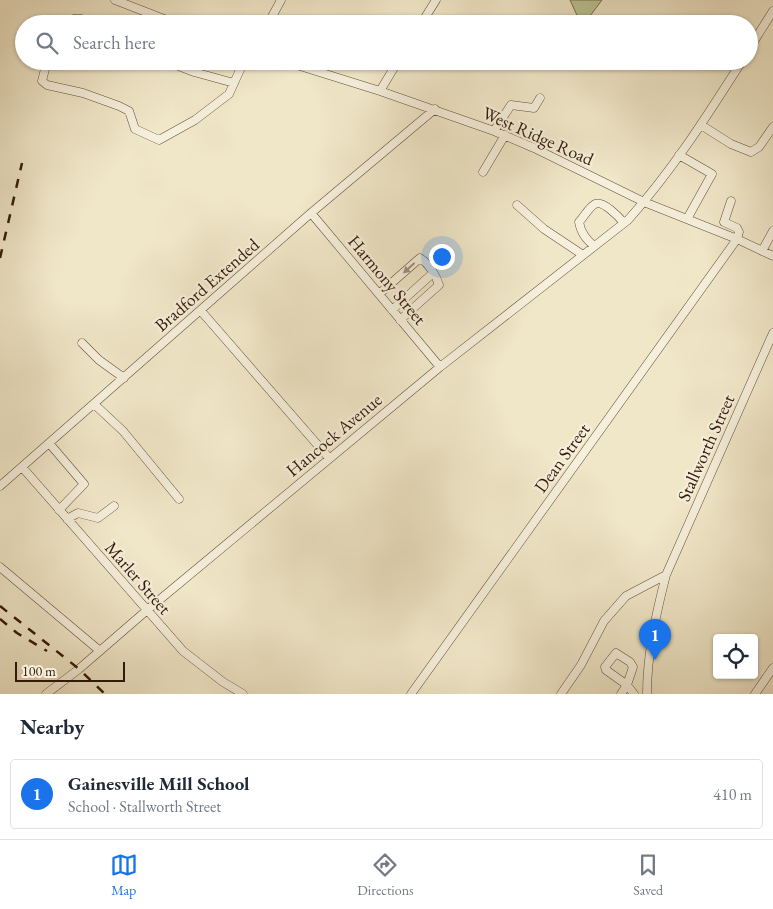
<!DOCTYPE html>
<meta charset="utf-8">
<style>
:root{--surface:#fff;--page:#f2f2f3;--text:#1f2937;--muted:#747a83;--line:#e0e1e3;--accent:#1a73e8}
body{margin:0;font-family:"EB Garamond",serif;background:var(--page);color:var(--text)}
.controls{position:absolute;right:15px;bottom:15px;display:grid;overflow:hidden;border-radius:5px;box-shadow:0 1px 4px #0004}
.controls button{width:45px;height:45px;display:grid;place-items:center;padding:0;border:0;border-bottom:1px solid var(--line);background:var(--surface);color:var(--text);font:25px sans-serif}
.scale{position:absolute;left:15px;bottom:12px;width:110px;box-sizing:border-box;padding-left:5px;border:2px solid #351a07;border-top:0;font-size:14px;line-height:18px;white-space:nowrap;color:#351a07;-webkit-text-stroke:4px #f5efdb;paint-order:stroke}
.you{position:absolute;left:441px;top:256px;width:18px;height:18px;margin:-12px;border:4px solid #fff;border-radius:50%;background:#1a73e8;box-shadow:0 0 0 8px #1a73e833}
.badge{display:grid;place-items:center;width:32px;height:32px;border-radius:50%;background:var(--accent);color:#fff;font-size:16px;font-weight:700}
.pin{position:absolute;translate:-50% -41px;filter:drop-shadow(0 1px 2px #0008)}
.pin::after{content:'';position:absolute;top:26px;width:18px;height:15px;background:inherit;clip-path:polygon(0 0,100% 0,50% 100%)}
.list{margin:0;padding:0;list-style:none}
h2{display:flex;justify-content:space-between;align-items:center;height:65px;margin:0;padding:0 20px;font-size:21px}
h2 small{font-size:16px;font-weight:400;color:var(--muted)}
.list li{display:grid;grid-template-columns:32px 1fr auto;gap:15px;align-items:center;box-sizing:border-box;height:70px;margin:0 10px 10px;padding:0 10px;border:1px solid var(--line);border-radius:5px}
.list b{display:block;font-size:19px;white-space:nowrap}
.list p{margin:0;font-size:16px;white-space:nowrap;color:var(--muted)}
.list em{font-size:16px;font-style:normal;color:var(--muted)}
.icon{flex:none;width:28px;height:28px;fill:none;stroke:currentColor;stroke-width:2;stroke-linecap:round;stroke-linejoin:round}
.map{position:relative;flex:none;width:773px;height:694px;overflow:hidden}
.search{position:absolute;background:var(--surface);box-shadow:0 1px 4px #0004;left:15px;right:15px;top:15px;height:55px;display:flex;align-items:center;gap:12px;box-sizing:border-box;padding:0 18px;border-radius:28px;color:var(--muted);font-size:19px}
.sheet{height:145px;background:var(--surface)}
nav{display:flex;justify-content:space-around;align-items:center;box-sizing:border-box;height:70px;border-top:1px solid var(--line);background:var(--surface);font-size:14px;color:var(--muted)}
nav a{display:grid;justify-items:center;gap:2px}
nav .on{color:var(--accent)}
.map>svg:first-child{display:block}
.green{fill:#bcc494;stroke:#786f4e}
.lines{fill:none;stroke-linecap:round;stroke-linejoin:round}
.minor-casing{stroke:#644d37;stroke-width:9}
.minor{stroke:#f5efdb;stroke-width:8}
.rail{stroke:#351a07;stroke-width:2.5;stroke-dasharray:9 9;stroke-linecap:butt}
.oneway{fill:#9f8f7c}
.labels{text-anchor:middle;stroke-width:4.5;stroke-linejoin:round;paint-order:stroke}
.street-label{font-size:18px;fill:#351a07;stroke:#f5efdb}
</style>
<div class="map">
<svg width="773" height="694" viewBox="0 0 773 694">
<rect width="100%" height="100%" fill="#f0e7c8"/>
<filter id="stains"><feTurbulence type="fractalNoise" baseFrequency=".004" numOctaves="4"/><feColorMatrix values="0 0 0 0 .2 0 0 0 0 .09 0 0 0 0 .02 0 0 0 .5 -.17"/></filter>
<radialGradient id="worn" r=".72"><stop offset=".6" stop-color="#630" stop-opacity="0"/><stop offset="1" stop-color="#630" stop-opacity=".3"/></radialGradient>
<path class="green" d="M570,0h32l-18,24h-3z"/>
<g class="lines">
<g class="minor-casing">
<path id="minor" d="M115,0l62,24
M68,24c6,-10 17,-4 25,0
M268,24l13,-24
M421,24l15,-24
M749,49l24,-38
M47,61l-5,20 5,4 36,8 36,13 10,5 6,18 24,11 36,-20 34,-26 15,-33
M166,61l28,11 40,11
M284,61l96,30 114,40 40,17 110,54 93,37 36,17
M380,91l18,-30
M701,125l30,19 20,8 8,-5 14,-20
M494,131l17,-26 23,3 6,-10
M679,155l33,19 -25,45
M483,172l22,-37
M517,205l27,24 39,26
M311,213l129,154
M594,246c-8,-7 -13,-13 -15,-24 5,-5 10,-15 16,-18 8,-4 24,13 29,19
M762,251l11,-20
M379,294l41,-36c9,6 16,17 19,27l-39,35
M392,310l41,-37
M201,311l128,147
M82,343l17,17 25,18
M94,404l29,27 56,68
M49,443l35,41 -25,26
M22,467l161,184 40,31 20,12
M0,486l311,-273 124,-104
M67,519l11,-6 20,5 16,-12
M0,567l100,84
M46,694l33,-25 67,-58 294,-244 188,-147c44,-49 79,-104 114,-159
M411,694l326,-455 2,-7 -2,-4 -13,-6 7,-21
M561,694l20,-29 23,-44 22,-25 40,-21 107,-242
M621,694l6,-9 6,-18 -3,-5 -14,-9 -11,14 1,3 21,15 7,9
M647,694c0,-40 9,-80 19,-119
M755,694l18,-26"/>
</g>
<use href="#minor" class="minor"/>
<path class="rail" d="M0,258l22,-95
M0,606l79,63 26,25
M0,619l17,14 30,18"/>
</g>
<defs><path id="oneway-solid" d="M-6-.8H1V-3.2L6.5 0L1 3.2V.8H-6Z" transform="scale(1.25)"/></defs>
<use class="oneway" href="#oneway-solid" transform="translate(409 268) rotate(138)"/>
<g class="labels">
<g class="street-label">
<text transform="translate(538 136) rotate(24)" y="6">West Ridge Road</text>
<text transform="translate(387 280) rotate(50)" y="6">Harmony Street</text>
<text transform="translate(207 285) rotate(-41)" y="6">Bradford Extended</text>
<text transform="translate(334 435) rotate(-40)" y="6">Hancock Avenue</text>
<text transform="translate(706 448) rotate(-66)" y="6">Stallworth Street</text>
<text transform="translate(562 458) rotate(-54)" y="6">Dean Street</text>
<text transform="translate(138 578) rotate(49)" y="6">Marler Street</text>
</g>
</g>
<rect width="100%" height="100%" filter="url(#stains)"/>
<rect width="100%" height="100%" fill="url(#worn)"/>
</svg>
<div class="controls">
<button><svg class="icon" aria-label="locate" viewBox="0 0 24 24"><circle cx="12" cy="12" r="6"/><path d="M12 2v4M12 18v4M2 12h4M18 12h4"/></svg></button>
</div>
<div class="scale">100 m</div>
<div class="you"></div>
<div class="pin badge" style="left:655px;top:660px">1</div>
<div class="search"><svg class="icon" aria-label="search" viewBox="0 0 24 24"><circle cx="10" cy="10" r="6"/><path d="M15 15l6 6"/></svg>Search here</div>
</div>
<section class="sheet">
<h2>Nearby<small></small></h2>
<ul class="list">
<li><span class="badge">1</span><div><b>Gainesville Mill School</b><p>School · Stallworth Street</p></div><em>410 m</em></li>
</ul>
</section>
<nav>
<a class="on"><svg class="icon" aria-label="map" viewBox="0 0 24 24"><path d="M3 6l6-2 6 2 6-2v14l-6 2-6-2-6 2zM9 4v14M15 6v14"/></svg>Map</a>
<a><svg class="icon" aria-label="directions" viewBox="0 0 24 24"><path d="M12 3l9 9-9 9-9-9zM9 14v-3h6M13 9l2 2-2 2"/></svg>Directions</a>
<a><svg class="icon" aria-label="saved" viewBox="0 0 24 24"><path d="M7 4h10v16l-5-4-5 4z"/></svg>Saved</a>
</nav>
